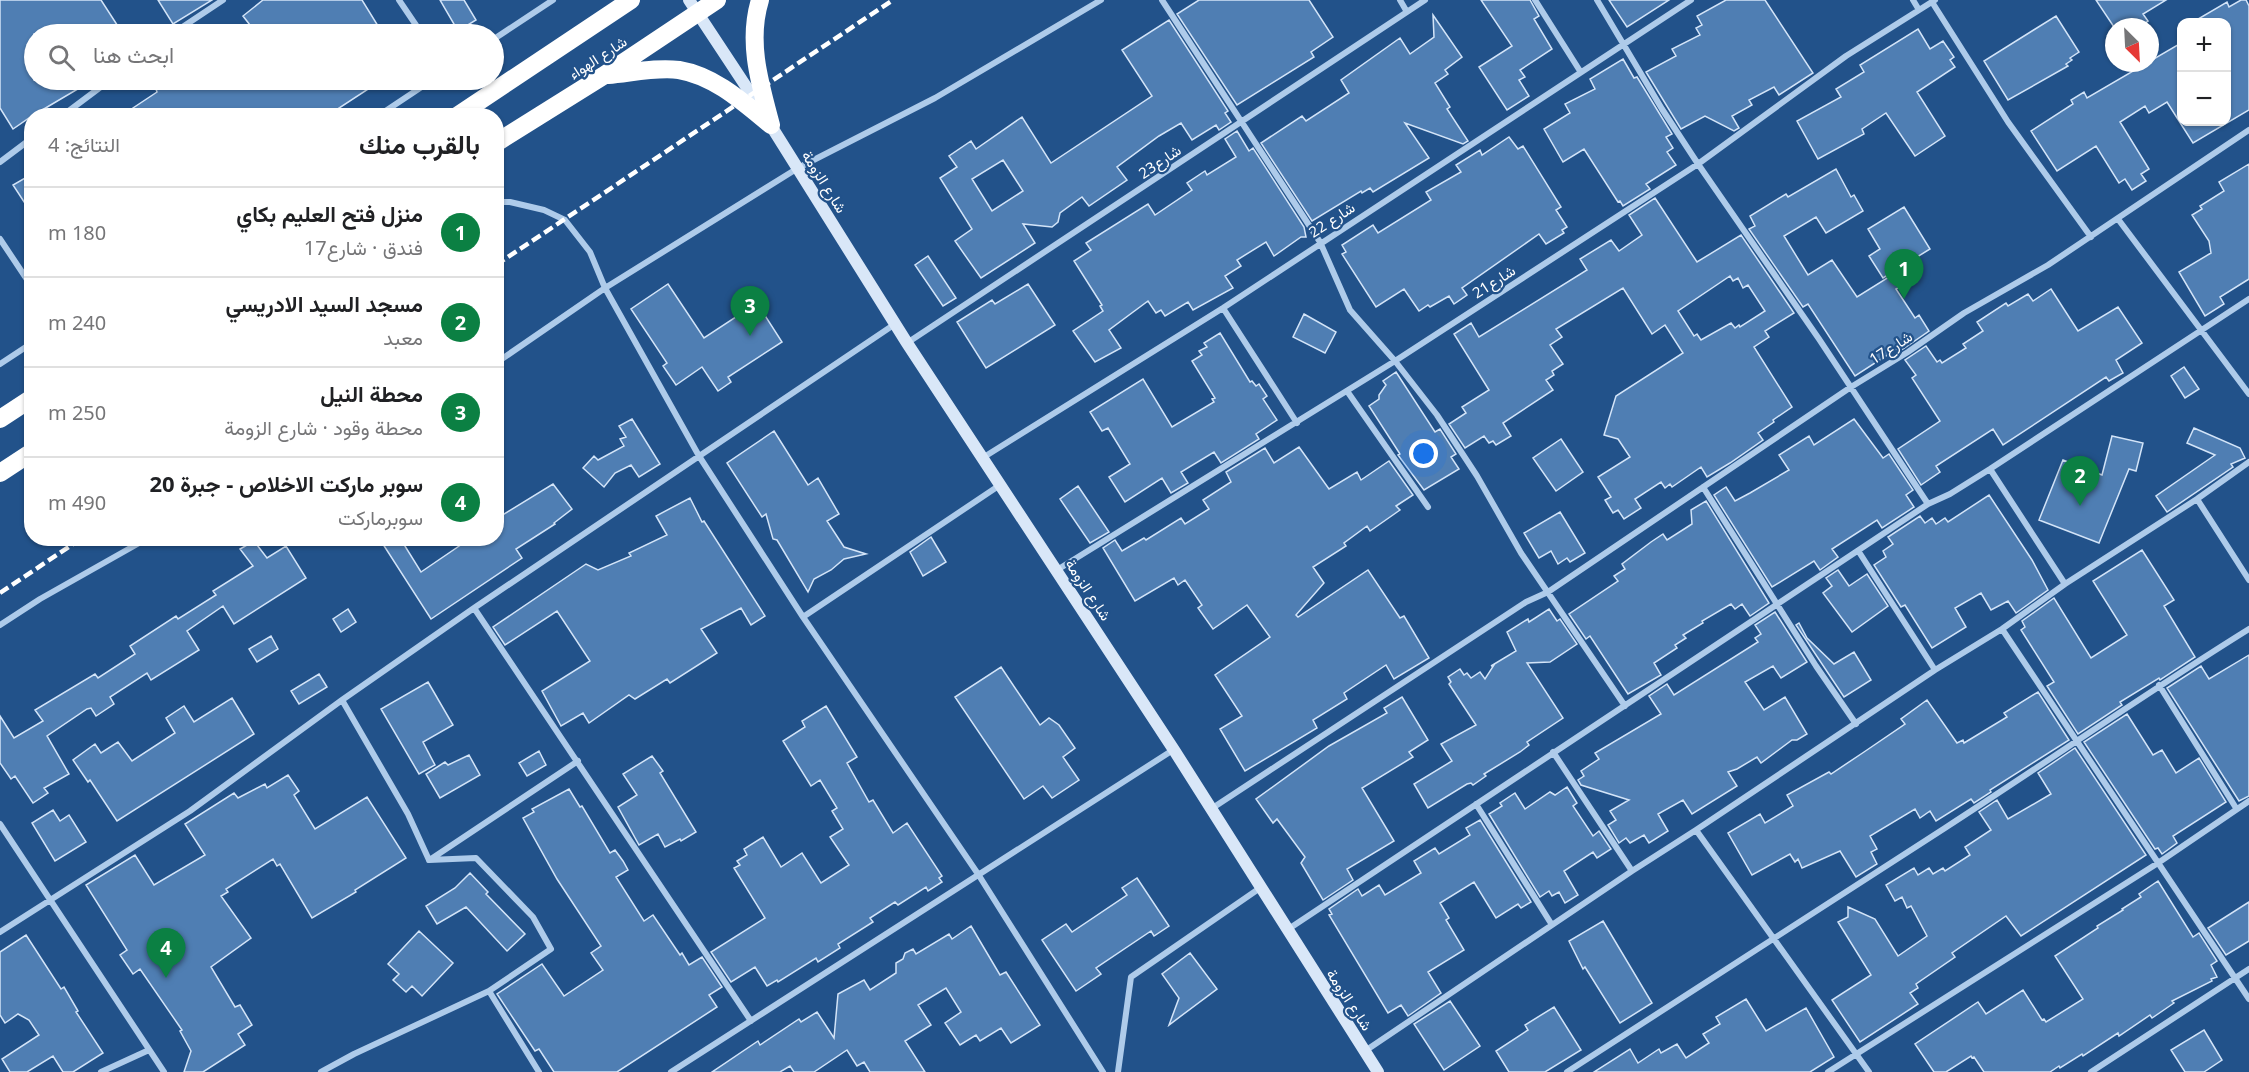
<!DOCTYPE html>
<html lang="ar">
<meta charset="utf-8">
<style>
:root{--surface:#fff;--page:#f6f6f6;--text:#202124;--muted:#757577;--line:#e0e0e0;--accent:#0b8043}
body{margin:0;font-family:"Noto Sans",Vazirmatn,sans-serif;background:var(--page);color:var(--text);direction:rtl}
.controls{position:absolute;right:18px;top:18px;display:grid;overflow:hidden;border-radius:12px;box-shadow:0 2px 4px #0004}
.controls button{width:54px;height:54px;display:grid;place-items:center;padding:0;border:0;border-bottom:2px solid var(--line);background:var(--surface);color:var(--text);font:30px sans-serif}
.compass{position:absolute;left:2105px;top:18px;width:54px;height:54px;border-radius:50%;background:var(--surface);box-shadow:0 2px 4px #0004;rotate:156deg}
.you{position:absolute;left:1424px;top:454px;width:21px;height:21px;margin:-15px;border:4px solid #fff;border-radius:50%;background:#1a73e8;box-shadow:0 0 0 9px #1a73e833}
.badge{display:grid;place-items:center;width:39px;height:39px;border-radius:50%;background:var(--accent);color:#fff;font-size:20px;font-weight:700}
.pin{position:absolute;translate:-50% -50px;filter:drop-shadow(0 2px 3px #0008)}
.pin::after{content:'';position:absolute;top:32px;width:21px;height:18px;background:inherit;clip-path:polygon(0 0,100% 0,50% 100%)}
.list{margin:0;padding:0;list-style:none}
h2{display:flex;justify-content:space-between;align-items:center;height:78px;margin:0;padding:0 24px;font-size:26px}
h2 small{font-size:20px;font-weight:400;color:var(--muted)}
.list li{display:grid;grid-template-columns:39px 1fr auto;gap:18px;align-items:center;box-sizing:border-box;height:90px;padding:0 24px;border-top:2px solid var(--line)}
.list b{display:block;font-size:22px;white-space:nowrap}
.list p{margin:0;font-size:20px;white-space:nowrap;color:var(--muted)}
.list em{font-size:20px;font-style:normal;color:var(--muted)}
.icon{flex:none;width:33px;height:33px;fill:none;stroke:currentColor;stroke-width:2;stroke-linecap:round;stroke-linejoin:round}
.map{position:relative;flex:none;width:2249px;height:1072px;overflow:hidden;direction:ltr}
.search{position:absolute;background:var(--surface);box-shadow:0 2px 4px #0004;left:24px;top:24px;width:480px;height:66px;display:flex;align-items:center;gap:15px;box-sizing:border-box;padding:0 21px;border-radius:33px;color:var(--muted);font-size:22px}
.panel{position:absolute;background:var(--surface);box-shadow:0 2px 4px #0004;left:24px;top:108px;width:480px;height:438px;border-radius:24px;direction:rtl}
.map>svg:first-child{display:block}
.building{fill:#4f7eb3;stroke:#d3e4f8;stroke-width:1.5;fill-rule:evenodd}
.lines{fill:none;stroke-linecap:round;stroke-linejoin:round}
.street{stroke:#aecbea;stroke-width:6}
.secondary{stroke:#d9e7f8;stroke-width:12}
.highway{stroke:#fff;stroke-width:18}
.rail{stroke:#fff;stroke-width:4.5;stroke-dasharray:10 4.5;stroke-linecap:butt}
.labels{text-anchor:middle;stroke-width:4.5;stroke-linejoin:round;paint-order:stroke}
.street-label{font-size:15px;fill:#fff;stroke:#22528a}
</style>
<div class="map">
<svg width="2249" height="1072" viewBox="0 0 2249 1072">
<rect width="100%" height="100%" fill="#22528a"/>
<path class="building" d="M0,0h101l22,34h-89v46h59l-61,36 -19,13 -13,-21z
M158,0h54l-39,24z
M263,0h99l21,34h-126l-14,-18z
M440,0h24l12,20 -18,11z
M1199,0h110l24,37 -22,15 3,5 -77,48 -60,-91z
M1481,0h49l9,16 -5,3 18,30 -32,21 5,7 -6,3 10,16 -22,14 -28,-43 33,-21z
M1609,0h60l-42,27z
M1726,0h39l48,73 -34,22 -5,-8 -25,13 3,5 -20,11 7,12 -5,3 -29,-15 -24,13 -35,-57 30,-16 -4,-7 28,-14 -4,-7 6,-3 -5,-9z
M2096,0h70l-23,14 5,7 -8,6h-26z
M2241,0h5l3,6v104l-56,33 -26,-41 -18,11 -4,-7 -25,16 29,47 -8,5 5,7 -14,9 -7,-11 -6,4 -23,-37 -39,25 -26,-40 42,-27 -2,-4 13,-8 3,6 94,-55v79h45v-100h-33l34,-20 2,5z
M1433,15l29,42 -17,13 3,4 -13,9 15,24 -3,2 21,32 -5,3 -58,-21 24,35 -56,34 -3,-4 -8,5 -1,-2 -49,30 -51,-78 41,-27 4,5 43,-28 -8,-13 59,-42 10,16 24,-17z
M2056,16l23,36 -9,6 2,2 -6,4 2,2 -60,34 -24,-39z
M1169,20l59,91 -3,2 6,9 -12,8 -3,-5 -24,15 -11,-17 -22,13 -42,31 10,13 -38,26 -7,-9 -22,16 -2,9 -6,5 -29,-3 12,19 -54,35 -26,-37 17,-12 -32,-51 17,-11 -8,-11 22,-15 5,8 46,-32 29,46 101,-67 -30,-46zM1003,160l20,31 -31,20 -20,-32z
M1918,29l12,20 13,-8 11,16 -4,3 5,7 -38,25 28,44 -30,20 -29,-43 -24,16 2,5 -46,25 -21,-38 44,-24 -5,-8 28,-17 -4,-7z
M1623,59l11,19 3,-1 35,57 -6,3 7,11 -6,4 9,13 -30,19 4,5 -27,17 -3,-5 -2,1 -34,-53 -21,13 -19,-33 26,-16 -5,-9 30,-15 -5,-10z
M172,80h210l-55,36h-206l36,-24 -1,-3z
M1237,131l12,20 4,-3 51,79 2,10h-5l-27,19 -8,-14 -29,18 4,6 -16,10 8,12 -40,22 -5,-8 -23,14 -4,-6 -5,3 -8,-12 -39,29 12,18 -26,14 -22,-31 30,-20 -3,-5 2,-1 -28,-44 17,-11 -5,-7 62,-39 7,11 37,-25 -5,-7 18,-12 2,4 29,-18 -11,-18z
M1509,137l9,12 5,-3 38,61 -5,3 11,17 -5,3 2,3 -18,11 -7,-10 -77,54 5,7 -13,9 -5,-8 -19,11 -2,-2 -9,6 -15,-22 -28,18 -34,-53 4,-2 -4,-7 31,-20 5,8 53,-33 -5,-8 35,-20 -5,-7 24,-15 2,5z
M2249,164v115l-29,18 4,7 -19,12 -26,-44 32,-19 -2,-12 -17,-26 10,-6 -2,-3 24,-15 -5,-9z
M1836,169l15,28 3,-2 9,16 -37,22 -10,-16 -32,19 24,39 24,-15 25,37 35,-22 8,12 -4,2 19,29 4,-3 10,16 -29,20 -2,-3 -43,28 -47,-72 -5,3 -54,-78 6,-3 -5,-10 36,-22 2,3z
M32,174v40l-19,-29z
M1655,198l42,64 44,-27 53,78 -29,18 4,6 -15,10 38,60 -19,13 1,2 -16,11 5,7 -33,23 -23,14 -6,-10 -29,20 -2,-3 -5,4 -4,-6 -26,17 6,9 -17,11 -6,-9 -5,3 -8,-13 6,-3 -13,-20 32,-20 -12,-18 -14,-4 12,-39 67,-43 -18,-28 -13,9 -29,-46 -67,41 6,8 -12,8 13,19 -11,7 2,4 -8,5 7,10 -50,33 8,13 -15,9 -3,-4 -4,2 -5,-7 -19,12 -16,-24 17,-11 -4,-6 27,-17 -35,-56 17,-11 8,14 108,-67 -7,-11 31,-19 8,11 23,-16 -13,-20zM1730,276l3,5 5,-3 5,10 5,-3 17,26 -25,16 -1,-2 -4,3 -4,-5 -30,17 -4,-6 -3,2 -16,-25z
M1904,207l26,42 -47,29 -14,-22 11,-7 -12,-20z
M928,256l28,42 -13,8 -28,-41z
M668,284l36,54 53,-35 25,39 -54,35 3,5 -13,9 -16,-24 -26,18 -13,-19 4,-3 -36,-54z
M1028,284l27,41 -69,43 -29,-46 35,-22 3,4z
M2051,289l27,42 40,-24 24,36 -26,17 7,13 -14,8 -3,-4 -103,68 -10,-16 -57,37 4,6 -19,13 -23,-36 42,-28 -28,-43 4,-3 -11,-15 21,-14 11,16 3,-2 2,3 24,-15 -3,-4 20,-13 -6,-9 29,-19 2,3 20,-12 5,7z
M1304,314l32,18 -11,21 -32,-16z
M1220,333l30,49 2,-1 4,5 3,-2 8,12 -4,3 14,21 -21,14 3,5 -38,24 -7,-11 -33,20 7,11 -17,10 -9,-15 -37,24 -16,-25 21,-13 -22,-36 -6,3 -12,-19 53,-33 29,48 42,-25 -2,-3 3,-1 -23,-37 10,-6 -3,-4 8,-4 -3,-4z
M2184,367l15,22 -14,9 -14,-22z
M1396,372l39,60 5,-3 16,25 -5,3 8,12 -35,21 -26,-35 2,-1 -31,-48 10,-7v-4l7,-10 -3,-4z
M632,419l28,45 -21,13 -8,-12 -16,8 -11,14 -21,-19 11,-12 4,4 26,-14 -4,-7 6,-2 -7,-11z
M1854,419l29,39 6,-4 24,36 -7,5 8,12 -32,21 -5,-8 -45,29 6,8 -18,13 -6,-9 -42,26 -58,-92 12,-8 9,14 15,-8 39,-23 -10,-15 30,-19 5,9z
M2194,428l46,20 5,10 -14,6 2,3 -66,45 -11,-16 59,-41 -28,-12z
M774,431l34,54 10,-7 21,36 -12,7 17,26 22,7 -22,5 -13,11 -17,9 -6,13 -31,-52 -4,-1 -7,-25 -4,3 -35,-54z
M2112,436l31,7 -7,28 -7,-2 -30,74 -60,-23 24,-60 39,15z
M1561,439l22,33 -27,19 -23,-33z
M1299,447l30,42 28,-17 4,8 28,-19 24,34 -17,11 4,4 -30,21 -3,-5 -23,17 2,3 -33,21 11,16 -28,32 2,2 70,-47 32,48 4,-2 25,42 -35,21 -8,-14 -42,28 3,6 -34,21 4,8 -72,43 -25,-42 22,-13 -27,-41 55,-38 -23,-32 -34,24 -15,-21 4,-3 -17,-25 -7,5 -4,-7 -39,23 -32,-53 12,-8 7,11 22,-13 2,2 35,-22 4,6 24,-15 -6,-9 28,-18 -5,-10 39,-24 9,15z
M553,484l19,25 -18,14 1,1 -39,25 6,9 -91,61 -52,-81h21l21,34 50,-34h25v-19z
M1078,486l31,46 -19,11 -30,-44z
M1989,495l43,65 16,30 -32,23 -8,-12 -17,9 -10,-17 -26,15 11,19 -34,21 -27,-43 -4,2 -27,-42 12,-8 -3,-6 10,-7 -5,-7 32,-21 5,7 7,-5 4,6 9,-6 3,4z
M690,498l12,24 2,-1 61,95 -14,9 -10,-17 -40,21 16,24 -47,30 -3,-4 -32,20 -6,-4 -40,28 -6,-10 -22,13 -19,-35 48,-30 -33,-50 -52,34 -12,-18 93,-63 12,6 33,-14 -2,-3 38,-18 -11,-19z
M1706,501l63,102 -19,13 -8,-12 -7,5 -4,-5 -29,17 1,2 -20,12 3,3 -11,7 2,3 -23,15 7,12 -33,19 -38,-58 -4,3 -17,-25 49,-33 -4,-5 11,-7 -3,-5 29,-22 12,-8 4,6 25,-16 -1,-14z
M1560,512l25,41 -15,9 -3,-4 -9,6 -7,-13 -12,7 -15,-25z
M931,537l15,25 -23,14 -13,-24z
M254,541l13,17 19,-12 20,32 -72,46 -11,-18 -36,25 12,19 -48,30 -4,-7 -37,24 4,7 -18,12 -5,-8 -4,1 -40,27 22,38 -25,14 4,5 -15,10 -18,-27 -4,3 -11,-16v-47l14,22 29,-17 -8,-11 60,-36 3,4 37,-24 -5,-8 46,-30 2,3 38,-24 -3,-4 40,-25 -13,-17z
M2142,550l32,50 -10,6 31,51 -35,23 -1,-2 -39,24 2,3 -44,29 -31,-48 7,-4 -33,-52 4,-3 -3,-6 32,-23 37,60 36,-23 -34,-54z
M1838,570l11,16 18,-12 21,32 -36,26 -29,-39 9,-7 -6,-8z
M348,609l8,13 -15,10 -8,-13z
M1549,609l8,12 3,-2 17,25 -27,18 -23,1 36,55 -36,24 2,3 -9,7 -36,22 2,2 -13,9 -2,-2 -4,1 -39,24 -14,-24 38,-23 -11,-17 35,-19 -27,-41 2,-2 -3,-5 12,-8 4,6 3,-2 4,5 9,-6 5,7 9,-14 -3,1 25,-15 -9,-19 21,-13 1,3z
M1775,612l32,50 -26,16 -8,-12 -28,16 19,28 21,-13 22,37 -10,6h-5l-31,23 -4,-6 -20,12 -9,3 9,14 -45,28 -9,-14 -25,14 10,17 -19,12 -5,-8 -14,8 -4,-5 -7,5 -11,-18 8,-5 -6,-9 19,-11 -48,-15 -3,-5 6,-4 -3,-5 18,-12 -4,-6 66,-39 -12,-18 18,-12 7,11 84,-53 -3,-4 6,-4 -6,-9z
M1799,623l8,15 27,26 20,-12 17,28 -27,17 -48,-72z
M271,636l7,13 -21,13 -8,-13z
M2249,655v141l-10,5 -72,-113 34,-22 8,13z
M1001,667l39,58 9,-7 10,7 16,23 -12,9 16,23 -27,18 -9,-12 -19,13 -69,-102z
M319,674l8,13 -28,17 -8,-13z
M428,682l25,43 -30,17 12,23 -16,9 -38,-65z
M2038,692l31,48 -79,50 1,2 -17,11 -3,-4 -35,22 -6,-10 -10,7 -5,-9 -45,27 7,13 -6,3 6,12 -21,13 -16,-26 -38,17 -4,-9 -3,3 -5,-8 -38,21 -24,-42 32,-19 5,9 28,-17 -6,-11 42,-23 2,2 33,-22 41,-28 -4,-5 26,-19 30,43 6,-3 1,3 43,-26 -3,-4z
M1402,697l26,43 -19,12 4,5 -51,31 32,53 -47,28 6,11 -30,20 -22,-37 4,-6 -28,-38 -4,4 -17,-24 73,-53 58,-33 -3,-5z
M232,698l22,36 -137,87 -27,-41 -2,2 -15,-22 22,-16 6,9 17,-11 14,19 43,-28 -9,-15 18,-12 10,16z
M826,706l31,51 -10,6 22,39 4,-2 20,33 14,-10 35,53 -3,2 3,4 -14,9 -2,-4 -28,18 -3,-3 -25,16 3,4 -35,22 2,4 -22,14 -2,-4 -38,24 -1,-2 -10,6 -12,-19 -24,15 -20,-30 54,-34 -31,-50 6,-3 -3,-4 10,-6 -3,-6 19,-12 18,30 21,-14 19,30 28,-18 -19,-28 13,-8 -11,-18 5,-3 -17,-28 -9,6 -28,-45 22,-14 -3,-6z
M2127,714l26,41 9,-5 14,23 23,-15 27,44 -53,34 4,7 -15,11 -4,-6 -3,1 -71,-107z
M2075,748l71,107 -125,81 -15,-20 -54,37 3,4 -39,27 2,4 -8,5 8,11 -58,38 -28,-42 39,-25 -33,-53 10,-5v-10l27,12 23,37 29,-20 -16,-30 -4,2 -5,-11 -7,4 -9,-16 28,-17 4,7 11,-7 4,6 10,-6 2,3 25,-16 -5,-8 26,-17 -12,-18 18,-12 11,19 43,-25 -13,-21z
M539,751l7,14 -19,11 -8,-13z
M469,755l11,20 -40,23 -14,-24 19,-12 3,3z
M652,756l11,15 -3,2 36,59 -15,9 -1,-2 -15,8 -7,-13 -19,11 -21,-38 19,-12 -14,-21z
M288,775l11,16 -5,4 21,34 52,-32 39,61 -51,32 1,2 -44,26 -32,-54 -3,2 -4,-7 -47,30 2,3 -7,4 30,42 -40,29 24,40 5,-2 12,20 -14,9 7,11 -42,27h-19l7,-21 -11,-20 2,-1 -42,-61 -7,5 -13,-19 7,-5 -41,-65 49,-30 19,30 51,-30 -20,-31 49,-31 4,5 27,-14 2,4z
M1567,787l10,16 -4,3 20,30 6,-5 12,18 -14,9 -4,-6 -29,19 14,24 -13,8 -6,-11 -7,4 -3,-5 -9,6 -51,-83 13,-8 -2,-3 15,-10 10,16 25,-17 5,3z
M569,789l11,18 2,-1 28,47 5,-3 8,11 5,9 -12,7 28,44 9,-6 27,40 2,-2 7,12 13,-8 20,30 -13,8 8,12 -100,65h-63l-15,-23 -4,2 -38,-57 45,-30 22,32 39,-26 -12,-17 10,-7 -44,-67 -34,-61 11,-6 -2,-3z
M53,810l7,11 9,-6 17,27 -31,19 -23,-38z
M1480,820l51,82 -10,6 -3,-4 -22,14 -22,-36 -34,21 9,15 -3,2 18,30 -36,22 13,21 -33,23 -7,-11 -13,8 -59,-98 3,-1 -3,-5 29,-20 4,7 17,-11 6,10 36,-22 -7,-12 21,-13 4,6 31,-19 -4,-7z
M470,873l18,19 -2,2 39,40 -18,17 -41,-44 -29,17 -11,-18 29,-18z
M1137,878l32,48 -15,10 -3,-5 -55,37 5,6 -25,17 -34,-51 24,-16 6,8 55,-37 -5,-7z
M2158,881l35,56 6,-4 18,28 -6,4 6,12 -6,2 1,2 -40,20 2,2 -22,15 -2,-3 -31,21 -1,-3 -35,23 -1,-2 -22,14 -1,-2 -9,6h-66l-10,-15 -2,1 -1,-2 -25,16h-12l-19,-28 63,-42 8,12 37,-24 19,30 2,-1 2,3 37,-23 -28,-43 43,-28 -1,-2 26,-16 -1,-1 19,-12 -2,-3z
M2249,902v39l-23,14 -18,-27z
M1603,921l49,82 -32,20 -35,-56 -2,2 -14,-28z
M971,926l29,49 6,-3 34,53 -29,18 -10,-15 -21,13 -4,-6 -16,10 -15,-22 16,-11 -15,-24 -28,17 13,20 -26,16 20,31h-55l-6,-10 -7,4 -10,-16 -33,22h-20l-4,-6 -10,6h-68l46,-31 2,4 39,-26 2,3 16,-10 17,26 4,-44 26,-14 6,10 26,-17v-10l7,-4 2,-6 8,-4 3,5 33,-20 3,5z
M419,931l34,32 -31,33 -10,-10 -6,6 -13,-12 6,-6 -11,-10z
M26,935l35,54 3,-2 14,24 -2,1 27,41 -30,19h-10l-10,-16 -26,16h-17l-8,-13 37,-24 -10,-15 -11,-6 -13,9 -5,-8v-63z
M1190,953l27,36 -48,36 10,-27 -17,-24z
M1746,999l20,32 40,-23 28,49 -24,15h-216l36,-23 8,14 21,-14 2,4 16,-9 9,14 23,-15 -6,-9 17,-10 -4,-7z
M1450,1001l30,45 -36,24 -30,-46z
M1554,1007l27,43 -36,22h-36l-13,-21 32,-21 -3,-5z
M2204,1030l18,30 -18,12h-19l-14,-22z"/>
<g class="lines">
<path class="street" d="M399,0l23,34
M1162,0l158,242 30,68 45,51 42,54 40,61 44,77 104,153
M1400,0l7,12
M1535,0l45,71
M1597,0l65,109 36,55 121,175 109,165
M1913,0l6,10
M1932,2l76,120 83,115
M172,34l51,-34
M494,39l59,-39
M62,116l48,-36
M378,116l54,-36
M0,162l32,-24
M496,202h14l34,8 21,10 25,32 15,36 94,168 104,161 175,257 125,198
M2118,219l131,175
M0,239l32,48
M1223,308l74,115
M907,343l518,-343
M496,363l109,-75 193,-120 137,-70 166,-98
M0,364l32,-21
M1347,391l81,116
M984,457l239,-149 468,-308
M1990,469l75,115
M1703,487l113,179 40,58
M2197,499l52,81
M1859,552l76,118
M1057,570l338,-209 303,-197 148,-108 89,-56
M474,608l277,413
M803,617l197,-132
M0,625l40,-26 108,-61
M2002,629l247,370
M2159,685l77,123
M342,700l66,114 21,46
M1553,752l79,119
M1476,804l76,121
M1211,809l315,-207 22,-10 303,-205 57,-35 56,-39 84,-48 201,-135
M0,824l164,248
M1696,830l173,242
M431,859l147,-98
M1287,930l641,-426 22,-10 40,-25 259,-170
M0,932l190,-121 152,-111 132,-92 421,-284
M489,991l50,81
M1365,1051l267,-180 64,-41 239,-160 67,-41 63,-45 132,-85 52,-37
M101,1072l48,-22
M321,1072l33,-18 135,-63 62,-42 -18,-32 -57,-59 -47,2
M671,1072l502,-322
M1118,1072l13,-95 129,-89
M1567,1072c125,-82 252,-162 378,-244 102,-66 201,-135 304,-199
M1828,1072l330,-209 91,-62
M2091,1072l158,-103"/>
<path class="secondary" d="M689,0l64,97 154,246 267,407 204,322"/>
<path class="highway" d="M760,0c-13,42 0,84 11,125
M608,75c23,-2 48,-8 71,-5 36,6 65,33 92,55
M457,116l174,-116
M496,143l107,-67 114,-76
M0,419l32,-21
M0,473l32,-21"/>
<path class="rail" d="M496,265l397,-265
M0,593l82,-55"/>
</g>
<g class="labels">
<g class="street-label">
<text transform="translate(598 58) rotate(-33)" y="5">شارع الهواء</text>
<text transform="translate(1160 162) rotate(-34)" y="5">شارع23</text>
<text transform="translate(824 182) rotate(58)" y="5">شارع الزومة</text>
<text transform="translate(1332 220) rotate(-33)" y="5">شارع 22</text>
<text transform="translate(1494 282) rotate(-33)" y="5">شارع21</text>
<text transform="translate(1891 348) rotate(-33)" y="5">شارع17</text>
<text transform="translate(1088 590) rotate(57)" y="5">شارع الزومة</text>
<text transform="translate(1349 1000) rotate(57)" y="5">شارع الزومة</text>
</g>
</g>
</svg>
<div class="controls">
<button>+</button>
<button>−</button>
</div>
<svg class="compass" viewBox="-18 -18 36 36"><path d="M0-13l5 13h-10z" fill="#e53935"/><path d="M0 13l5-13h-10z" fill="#757577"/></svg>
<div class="you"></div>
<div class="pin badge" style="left:1904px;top:299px">1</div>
<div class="pin badge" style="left:2080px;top:506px">2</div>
<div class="pin badge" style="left:750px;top:336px">3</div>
<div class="pin badge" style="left:166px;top:978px">4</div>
<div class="search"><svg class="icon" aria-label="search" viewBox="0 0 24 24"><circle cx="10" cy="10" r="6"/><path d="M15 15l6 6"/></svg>ابحث هنا</div>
<section class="panel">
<h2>بالقرب منك<small>النتائج: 4</small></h2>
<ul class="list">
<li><span class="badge">1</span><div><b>منزل فتح العليم بكاي</b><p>فندق · شارع17</p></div><em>180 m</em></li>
<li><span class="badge">2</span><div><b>مسجد السيد الادريسي</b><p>معبد</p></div><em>240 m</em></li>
<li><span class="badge">3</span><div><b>محطة النيل</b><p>محطة وقود · شارع الزومة</p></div><em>250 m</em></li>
<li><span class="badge">4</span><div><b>سوبر ماركت الاخلاص - جبرة 20</b><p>سوبرماركت</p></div><em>490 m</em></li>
</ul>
</section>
</div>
